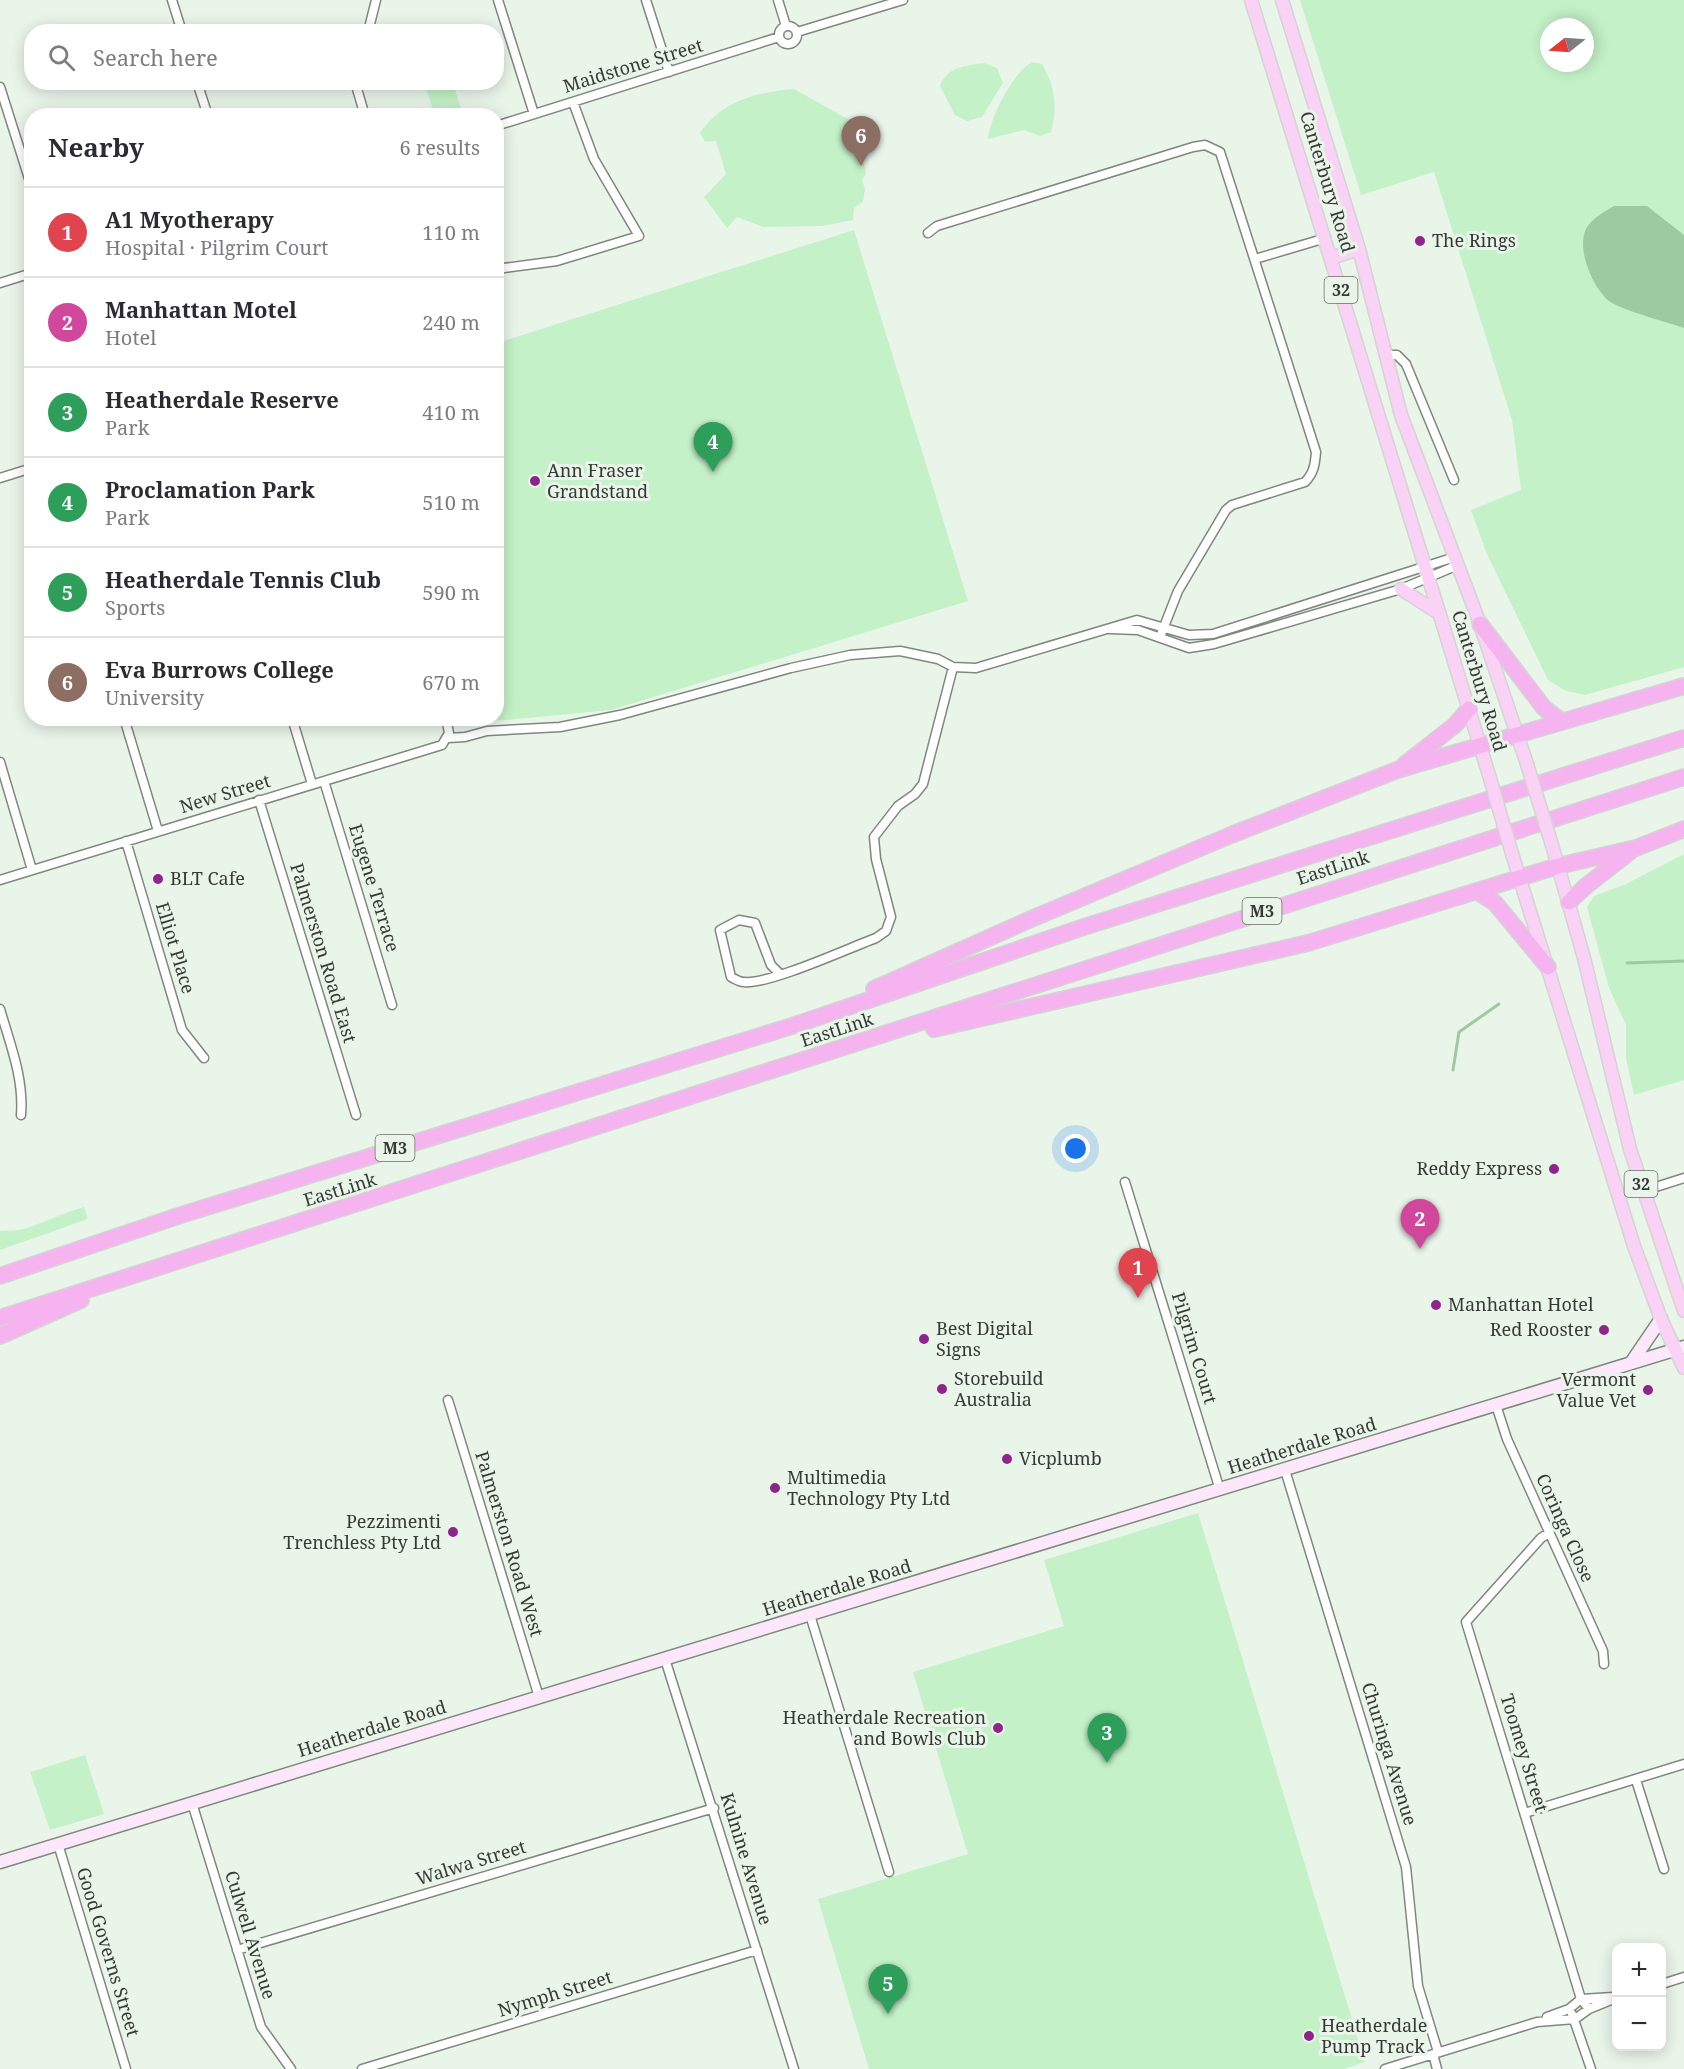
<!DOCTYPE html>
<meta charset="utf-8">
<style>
:root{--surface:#fff;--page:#f2f2f3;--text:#2b2b33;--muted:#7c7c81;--line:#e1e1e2;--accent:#0b8043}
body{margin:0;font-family:"Noto Serif",serif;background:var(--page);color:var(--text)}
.controls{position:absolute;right:18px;bottom:18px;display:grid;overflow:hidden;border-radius:12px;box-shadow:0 3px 15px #0003}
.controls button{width:54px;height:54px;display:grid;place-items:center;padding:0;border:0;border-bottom:2px solid var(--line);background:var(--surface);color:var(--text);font:30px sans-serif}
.compass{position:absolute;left:1540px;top:18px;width:54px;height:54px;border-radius:50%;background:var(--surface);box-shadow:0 3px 15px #0003;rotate:253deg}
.you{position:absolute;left:1076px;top:1149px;width:21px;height:21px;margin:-15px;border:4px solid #fff;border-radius:50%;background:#1a73e8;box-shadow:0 0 0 9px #1a73e833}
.badge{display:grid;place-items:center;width:39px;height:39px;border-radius:50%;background:var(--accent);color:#fff;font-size:20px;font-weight:700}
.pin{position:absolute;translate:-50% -50px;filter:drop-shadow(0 2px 3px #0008)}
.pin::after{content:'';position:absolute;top:32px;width:21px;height:18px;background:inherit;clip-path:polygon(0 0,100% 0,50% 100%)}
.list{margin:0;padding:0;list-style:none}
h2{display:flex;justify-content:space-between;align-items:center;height:78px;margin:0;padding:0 24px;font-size:26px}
h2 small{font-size:20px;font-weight:400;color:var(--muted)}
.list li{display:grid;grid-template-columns:39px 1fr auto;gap:18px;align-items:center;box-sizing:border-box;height:90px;padding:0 24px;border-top:2px solid var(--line)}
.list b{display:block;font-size:22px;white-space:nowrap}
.list p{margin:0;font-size:20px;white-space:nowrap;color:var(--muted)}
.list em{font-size:20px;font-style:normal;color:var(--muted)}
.icon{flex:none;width:33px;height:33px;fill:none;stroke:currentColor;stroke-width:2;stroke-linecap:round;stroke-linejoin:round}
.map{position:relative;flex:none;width:1684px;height:2069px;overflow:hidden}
.search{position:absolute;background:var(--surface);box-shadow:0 3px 15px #0003;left:24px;top:24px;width:480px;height:66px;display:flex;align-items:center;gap:15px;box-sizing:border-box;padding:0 21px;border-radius:24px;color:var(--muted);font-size:22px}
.panel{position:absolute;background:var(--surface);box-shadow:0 3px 15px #0003;left:24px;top:108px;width:480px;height:618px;border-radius:24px}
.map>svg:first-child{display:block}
.green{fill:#c4f1c8;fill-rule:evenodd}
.water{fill:#9dcaa1}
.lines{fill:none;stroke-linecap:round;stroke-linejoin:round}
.stream{stroke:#9dcaa1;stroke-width:3}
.street-casing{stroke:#7e887e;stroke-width:11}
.secondary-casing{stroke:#7e887e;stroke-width:15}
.primary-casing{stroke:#d3d4d3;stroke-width:15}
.highway-casing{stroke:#d3d4d3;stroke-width:18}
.street{stroke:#fff;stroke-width:8}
.secondary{stroke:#fce8fa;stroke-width:12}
.primary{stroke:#f9d2f6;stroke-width:12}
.highway{stroke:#f5b4f0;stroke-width:15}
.primary-bridge-casing{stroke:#d3d4d3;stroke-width:15;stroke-linecap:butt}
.primary-bridge{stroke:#f9d2f6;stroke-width:12}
.poi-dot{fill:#8d258b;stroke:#eaf5ea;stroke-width:2}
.labels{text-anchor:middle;stroke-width:6;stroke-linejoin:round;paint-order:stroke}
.shield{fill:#eaf5ea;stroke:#6c726c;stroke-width:1.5}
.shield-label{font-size:16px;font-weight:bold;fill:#363a36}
.street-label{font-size:18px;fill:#363a36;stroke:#eaf5ea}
.poi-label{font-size:18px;fill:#363a36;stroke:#eaf5ea;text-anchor:start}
</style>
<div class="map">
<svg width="1684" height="2069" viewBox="0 0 1684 2069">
<rect width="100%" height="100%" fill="#eaf5ea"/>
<path class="green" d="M1300,0h384v667l-99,28 -19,-4 -18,-11 -62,-128 -15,-42 50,-20 -9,-70 -78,-248 -73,23zM1549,27h36v36h-36z
M1032,62l10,2c13,22 16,43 9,68l-11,4 -16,-6 -36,9c2,-21 25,-67 44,-77z
M984,63l13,5 6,15 -21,34 -15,4 -12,-6 -15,-29c7,-20 26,-20 44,-23z
M424,83h29l10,32h-28z
M794,89l61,34 11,51 -4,6 3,9 -2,13 -9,6 -1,12 -31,6 -59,1 -26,-10 -10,11 -23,-31 22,-23 -10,-33 -11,1 -5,-9c21,-32 57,-41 94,-44z
M854,230l114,371 -357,109 -147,14 -2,-5 34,-1 1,-375z
M1684,854v226l-50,15 -8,-37v-33l-17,-37 -22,-81 7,-11 32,-12z
M84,1207l4,12 -88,31v-19c8,-1 17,0 24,-2 21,-7 39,-16 60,-22z
M1198,1513l167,549 -21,7h-475l-51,-170 150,-45 -55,-182 151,-46 -20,-66z
M85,1755l19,59 -54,16 -20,-58z"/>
<path class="water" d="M1614,206h33l37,29v93c-17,-6 -63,-18 -75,-27 -16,-13 -33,-52 -23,-72 6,-11 18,-17 28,-23z"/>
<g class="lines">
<path class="stream" d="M1627,963l57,-2
M1453,1070l6,-38 40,-28"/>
<g class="street-casing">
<path id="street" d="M172,0l10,32
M498,0l36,114
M646,0l23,72
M778,0l8,26
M779 35a9 9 0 1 1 18 0a9 9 0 1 1-18 0Z
M368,32l8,-32
M797,32l106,-32
M197,82l11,34
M355,82l10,34
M0,87l32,101
M496,126l283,-89
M928,233l9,-7 256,-79 12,-2 15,7 96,300c-1,12 -2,21 -11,30l-73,23 -6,5 -48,81 -18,46
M1255,259l71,-21
M496,269l61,-8 82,-25 -45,-77 -21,-57
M0,283l32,-10
M1385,355h12l9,9 48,116
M0,478l32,-10
M1110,629l28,1 51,18 25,-4 187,-55 57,-24
M124,718l34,113
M292,718l20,66
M448,738l17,-1 22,-6 73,-4 60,-12 171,-47 59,-13 50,-4 38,8 15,8 23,1 161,-48 52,15 24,-1 242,-77
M0,762l32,108
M324,781l68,224
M259,800l97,315
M126,841l56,189 22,28
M0,880l442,-135 7,-12 -3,-15
M780,974l-9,-9 -16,-42 -16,-3 -19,10 11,47c4,2 8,5 13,5 24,3 105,-34 132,-44l10,-7 5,-14 -15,-58 -2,-22 24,-31 17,-12 8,-10 30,-117
M0,1009c10,35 24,69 21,106
M1125,1182l95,308
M1643,1191l41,-13
M448,1400l91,297
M1496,1405l11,34 96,212 1,13
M1285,1470l121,397 12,119 20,66
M1549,1533l-8,5 -75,84 115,377 8,10
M810,1615l79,257
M665,1659l129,410
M1636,1780l28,89
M192,1803l69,224 30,42
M1525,1813l159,-49
M58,1844l68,225
M237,1950l477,-142
M1662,1984l22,-7
M1572,2014l19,55
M1547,2017l22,-8 12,-10 32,-2
M1433,2054l4,15
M362,2069l395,-119
M1385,2069l152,-47 38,-3 14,-10 27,-11"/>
</g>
<g class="secondary-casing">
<path id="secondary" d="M1631,1363l30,-44
M0,1862l1684,-515"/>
</g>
<g class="primary-casing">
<path id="primary" d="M1251,0l238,775
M1282,0l77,249 42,166 79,209 47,140
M1331,258l28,-9
M1401,589l39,25
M1552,845l32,113 46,191 54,162
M1513,857l121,389 27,73 23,49"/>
</g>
<g class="highway-casing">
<path id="highway" d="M1480,624l64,84 17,13
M1404,765l51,-40 14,-16
M1478,892l17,11 53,64
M1569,902l17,-16 45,-35
M874,989l157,-70 200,-84 166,-65 287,-84
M934,1029l374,-86 250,-77 78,-18 48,-19
M0,1276l181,-61 611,-189 295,-100 597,-188
M0,1318l1684,-541
M0,1336l81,-36"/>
</g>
<use href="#street" class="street"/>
<use href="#secondary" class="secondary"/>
<use href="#primary" class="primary"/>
<use href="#highway" class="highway"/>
<g class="primary-bridge-casing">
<path id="primary-bridge" d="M1527,764l25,81
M1489,775l24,82"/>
</g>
<use href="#primary-bridge" class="primary-bridge"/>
</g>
<g class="poi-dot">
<circle cx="1420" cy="241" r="6"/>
<circle cx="535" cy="481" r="6"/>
<circle cx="158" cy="879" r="6"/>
<circle cx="1554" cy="1169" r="6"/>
<circle cx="1436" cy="1305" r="6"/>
<circle cx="1604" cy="1330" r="6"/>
<circle cx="924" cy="1339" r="6"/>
<circle cx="942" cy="1389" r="6"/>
<circle cx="1648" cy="1390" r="6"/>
<circle cx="1007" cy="1459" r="6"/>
<circle cx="775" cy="1488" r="6"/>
<circle cx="453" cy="1532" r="6"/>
<circle cx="998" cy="1728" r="6"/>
<circle cx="1309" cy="2036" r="6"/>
</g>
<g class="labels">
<g class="shield">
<rect x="1324.5" y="277" width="33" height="26" rx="4.5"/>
<rect x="1242.5" y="898" width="39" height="26" rx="4.5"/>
<rect x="375.5" y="1135" width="39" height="26" rx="4.5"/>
<rect x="1624.5" y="1171" width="33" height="26" rx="4.5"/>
</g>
<g class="shield-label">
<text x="1341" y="296">32</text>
<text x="1262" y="917">M3</text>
<text x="395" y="1154">M3</text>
<text x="1641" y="1190">32</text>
</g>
<g class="street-label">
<text transform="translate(633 66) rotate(-17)" y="6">Maidstone Street</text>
<text transform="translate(1327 182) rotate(73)" y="6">Canterbury Road</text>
<text transform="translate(1479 681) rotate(73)" y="6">Canterbury Road</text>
<text transform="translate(225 794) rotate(-17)" y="6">New Street</text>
<text transform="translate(1333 868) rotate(-18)" y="6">EastLink</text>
<text transform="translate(374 888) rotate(73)" y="6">Eugene Terrace</text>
<text transform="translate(175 948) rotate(73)" y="6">Elliot Place</text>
<text transform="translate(323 953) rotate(73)" y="6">Palmerston Road East</text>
<text transform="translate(837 1030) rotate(-18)" y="6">EastLink</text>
<text transform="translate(340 1190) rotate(-17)" y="6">EastLink</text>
<text transform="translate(1194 1348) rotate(73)" y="6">Pilgrim Court</text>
<text transform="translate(1302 1446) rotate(-17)" y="6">Heatherdale Road</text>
<text transform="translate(1565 1528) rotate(66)" y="6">Coringa Close</text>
<text transform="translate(509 1544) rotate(73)" y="6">Palmerston Road West</text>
<text transform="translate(837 1588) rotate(-17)" y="6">Heatherdale Road</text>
<text transform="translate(372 1729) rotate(-17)" y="6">Heatherdale Road</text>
<text transform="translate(1524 1753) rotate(73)" y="6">Toomey Street</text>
<text transform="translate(1389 1754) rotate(73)" y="6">Churinga Avenue</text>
<text transform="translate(746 1859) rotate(73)" y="6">Kulnine Avenue</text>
<text transform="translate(471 1863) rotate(-17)" y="6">Walwa Street</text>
<text transform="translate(250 1935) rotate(73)" y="6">Culwell Avenue</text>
<text transform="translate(108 1952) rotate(73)" y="6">Good Governs Street</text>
<text transform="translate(555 1994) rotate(-17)" y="6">Nymph Street</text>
</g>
<g class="poi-label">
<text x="1432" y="247">The Rings</text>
<text x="547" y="477">Ann Fraser<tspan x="547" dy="21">Grandstand</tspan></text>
<text x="170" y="885">BLT Cafe</text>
<text x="1542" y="1175" text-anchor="end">Reddy Express</text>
<text x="1448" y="1311">Manhattan Hotel</text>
<text x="936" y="1335">Best Digital<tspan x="936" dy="21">Signs</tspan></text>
<text x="1592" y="1336" text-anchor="end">Red Rooster</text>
<text x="954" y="1385">Storebuild<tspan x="954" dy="21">Australia</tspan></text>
<text x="1636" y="1386" text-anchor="end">Vermont<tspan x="1636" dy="21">Value Vet</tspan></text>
<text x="1019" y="1465">Vicplumb</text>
<text x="787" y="1484">Multimedia<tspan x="787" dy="21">Technology Pty Ltd</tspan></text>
<text x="441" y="1528" text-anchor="end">Pezzimenti<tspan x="441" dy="21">Trenchless Pty Ltd</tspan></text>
<text x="986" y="1724" text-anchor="end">Heatherdale Recreation<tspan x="986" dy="21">and Bowls Club</tspan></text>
<text x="1321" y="2032">Heatherdale<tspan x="1321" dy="21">Pump Track</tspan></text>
</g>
</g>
</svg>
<div class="controls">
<button>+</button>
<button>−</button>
</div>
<svg class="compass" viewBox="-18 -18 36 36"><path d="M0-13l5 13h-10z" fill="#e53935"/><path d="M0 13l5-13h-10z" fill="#7c7c81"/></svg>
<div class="you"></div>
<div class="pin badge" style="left:1138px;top:1298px;background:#e0444e">1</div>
<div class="pin badge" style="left:1420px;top:1249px;background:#d1479c">2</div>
<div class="pin badge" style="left:1107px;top:1763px;background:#2e9e5b">3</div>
<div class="pin badge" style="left:713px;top:472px;background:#2e9e5b">4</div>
<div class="pin badge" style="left:888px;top:2014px;background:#2e9e5b">5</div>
<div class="pin badge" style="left:861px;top:166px;background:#8d6e63">6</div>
<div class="search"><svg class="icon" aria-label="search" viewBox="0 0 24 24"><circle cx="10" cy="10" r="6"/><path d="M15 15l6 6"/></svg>Search here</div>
<section class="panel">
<h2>Nearby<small>6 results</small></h2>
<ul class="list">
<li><span class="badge" style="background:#e0444e">1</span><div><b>A1 Myotherapy</b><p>Hospital · Pilgrim Court</p></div><em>110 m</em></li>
<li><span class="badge" style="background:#d1479c">2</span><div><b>Manhattan Motel</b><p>Hotel</p></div><em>240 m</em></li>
<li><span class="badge" style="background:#2e9e5b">3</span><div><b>Heatherdale Reserve</b><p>Park</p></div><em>410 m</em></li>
<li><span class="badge" style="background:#2e9e5b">4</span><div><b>Proclamation Park</b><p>Park</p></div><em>510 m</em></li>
<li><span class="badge" style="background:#2e9e5b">5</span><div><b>Heatherdale Tennis Club</b><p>Sports</p></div><em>590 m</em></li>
<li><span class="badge" style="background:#8d6e63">6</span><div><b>Eva Burrows College</b><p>University</p></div><em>670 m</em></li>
</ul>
</section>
</div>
